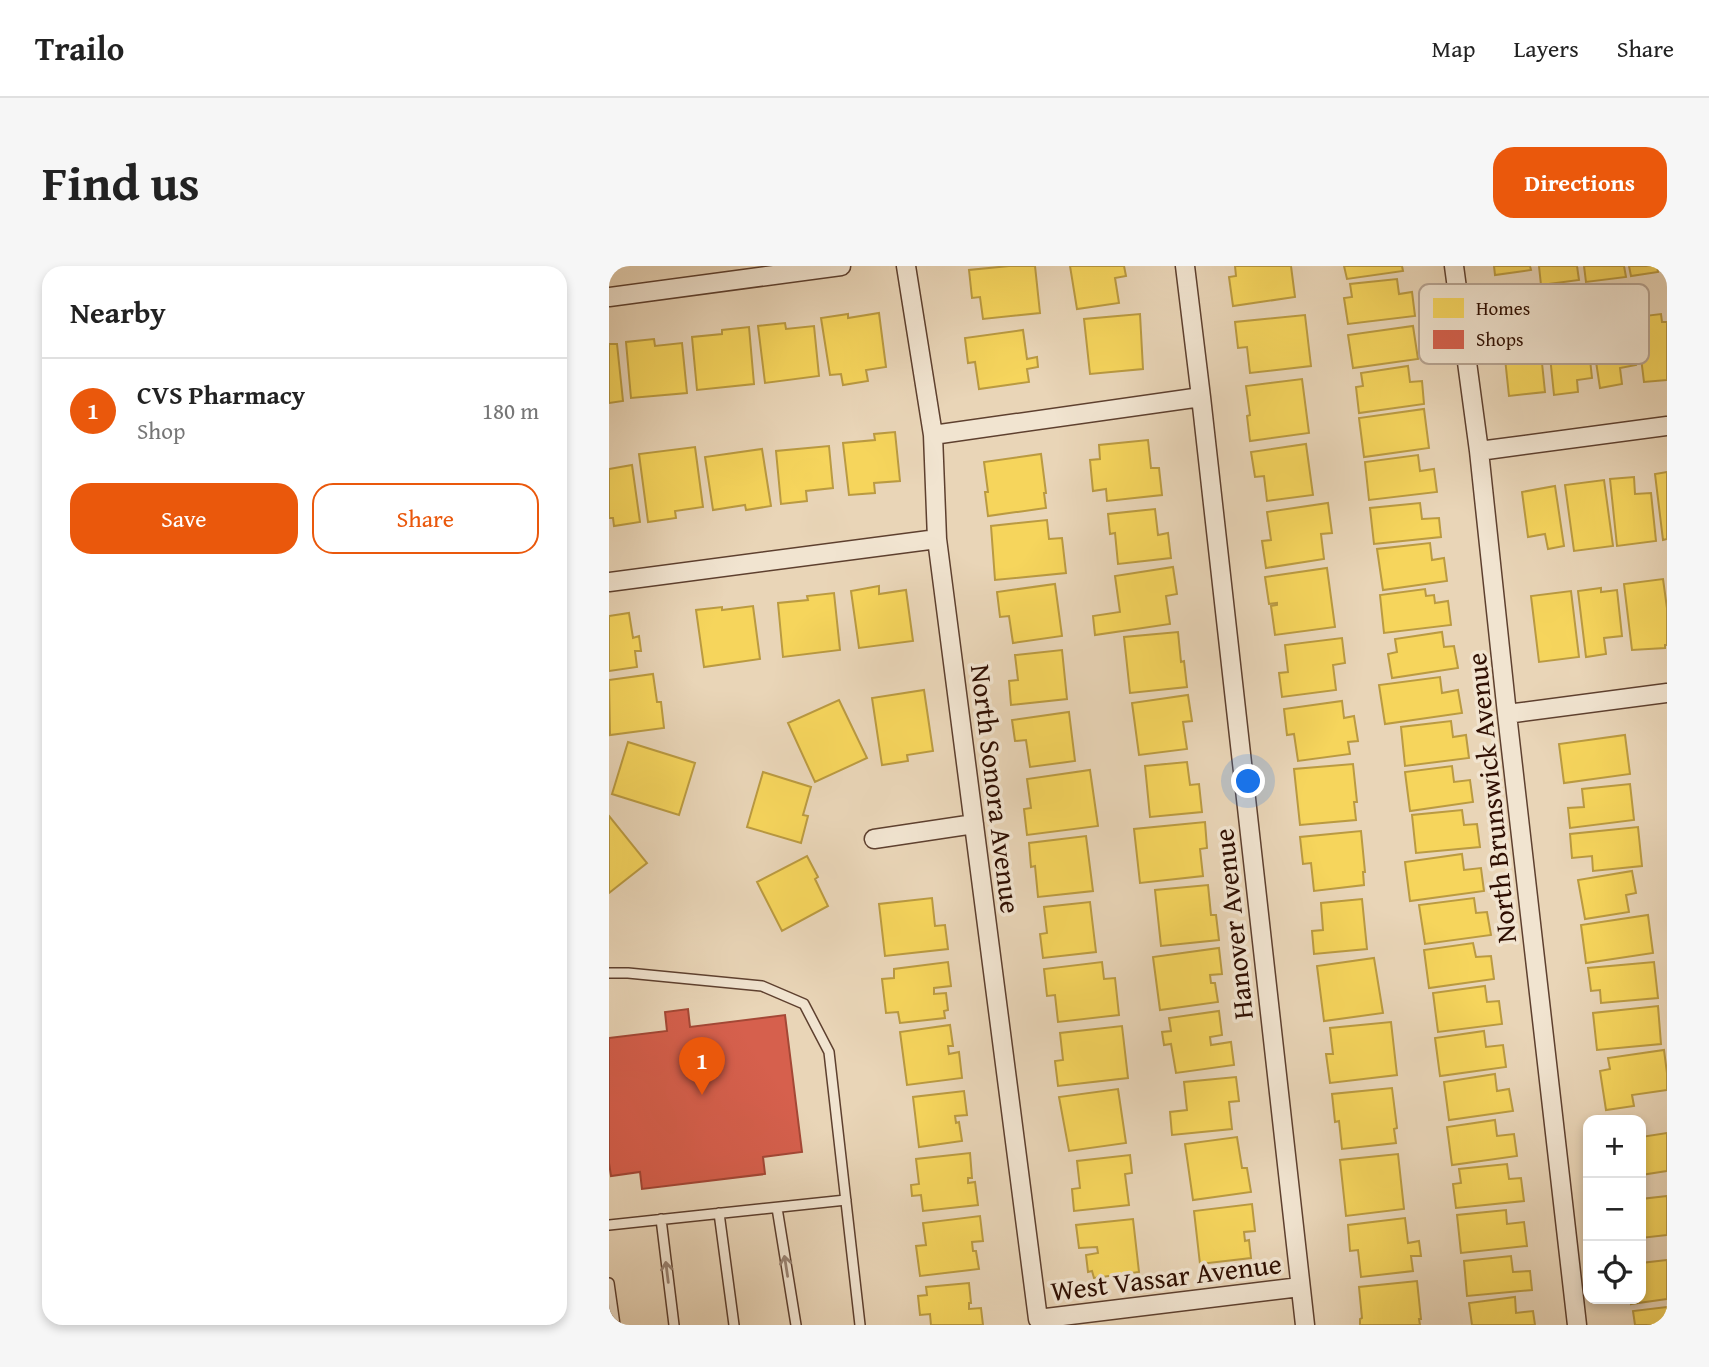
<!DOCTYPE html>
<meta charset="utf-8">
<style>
:root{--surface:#fff;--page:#f6f6f6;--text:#222;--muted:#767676;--line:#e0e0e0;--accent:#ea580c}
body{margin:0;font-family:"Gentium Book Plus",serif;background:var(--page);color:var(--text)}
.controls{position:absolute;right:21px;bottom:21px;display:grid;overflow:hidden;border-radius:14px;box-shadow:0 4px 10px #0003}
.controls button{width:63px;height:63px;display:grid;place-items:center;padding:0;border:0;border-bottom:2px solid var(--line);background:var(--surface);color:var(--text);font:35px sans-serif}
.you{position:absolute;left:640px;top:516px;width:24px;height:24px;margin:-18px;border:5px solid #fff;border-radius:50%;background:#1a73e8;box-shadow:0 0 0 10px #1a73e833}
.badge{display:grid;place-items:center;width:46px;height:46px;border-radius:50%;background:var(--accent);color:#fff;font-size:23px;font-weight:700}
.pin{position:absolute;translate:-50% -58px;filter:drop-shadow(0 2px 4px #0008)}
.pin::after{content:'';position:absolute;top:37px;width:24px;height:21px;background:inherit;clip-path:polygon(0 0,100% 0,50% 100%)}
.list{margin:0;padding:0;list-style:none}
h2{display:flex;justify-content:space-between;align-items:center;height:91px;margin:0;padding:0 28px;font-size:30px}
h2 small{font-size:23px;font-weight:400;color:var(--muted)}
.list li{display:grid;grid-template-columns:46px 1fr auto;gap:21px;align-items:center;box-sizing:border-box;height:105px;padding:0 28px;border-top:2px solid var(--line)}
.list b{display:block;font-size:26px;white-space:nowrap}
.list p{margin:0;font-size:23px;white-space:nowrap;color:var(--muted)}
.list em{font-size:23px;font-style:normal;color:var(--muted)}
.actions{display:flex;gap:14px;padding:21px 28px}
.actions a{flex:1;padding:16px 0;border:2px solid var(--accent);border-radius:21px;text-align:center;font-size:24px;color:var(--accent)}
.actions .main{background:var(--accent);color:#fff}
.icon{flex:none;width:38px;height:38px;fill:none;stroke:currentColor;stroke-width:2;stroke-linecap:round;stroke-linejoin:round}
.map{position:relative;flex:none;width:1058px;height:1059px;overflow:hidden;border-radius:21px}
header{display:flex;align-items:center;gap:42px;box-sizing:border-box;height:98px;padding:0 35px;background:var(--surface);border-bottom:2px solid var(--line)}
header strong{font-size:33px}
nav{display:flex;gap:38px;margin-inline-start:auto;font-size:24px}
.intro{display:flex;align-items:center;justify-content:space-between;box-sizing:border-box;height:168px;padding:0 42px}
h1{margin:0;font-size:49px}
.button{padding:18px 32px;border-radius:21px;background:var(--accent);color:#fff;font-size:24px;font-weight:700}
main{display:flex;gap:42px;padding:0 42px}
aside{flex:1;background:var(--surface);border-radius:21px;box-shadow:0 4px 10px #0003}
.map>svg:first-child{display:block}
.homes{fill:#f6d55c;stroke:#ba9a41;stroke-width:2}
.shops{fill:#d6604d;stroke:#a44836;stroke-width:2}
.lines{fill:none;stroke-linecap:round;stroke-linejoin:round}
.lane-casing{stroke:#5e402f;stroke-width:12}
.street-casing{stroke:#5e402f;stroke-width:21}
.lane{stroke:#f1e4d0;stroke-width:9}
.street{stroke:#f1e4d0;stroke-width:18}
.oneway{stroke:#9a8473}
.labels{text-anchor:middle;stroke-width:7;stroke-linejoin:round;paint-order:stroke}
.street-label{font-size:28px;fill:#2f0f02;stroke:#f1e4d0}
.key{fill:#f1e4d0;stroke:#b7a492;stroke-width:2}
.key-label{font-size:19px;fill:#2f0f02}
</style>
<header>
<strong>Trailo</strong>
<nav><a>Map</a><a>Layers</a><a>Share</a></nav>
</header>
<div class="intro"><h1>Find us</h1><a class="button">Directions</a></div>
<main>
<aside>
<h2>Nearby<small></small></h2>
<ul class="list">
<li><span class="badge">1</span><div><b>CVS Pharmacy</b><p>Shop</p></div><em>180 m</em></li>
</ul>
<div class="actions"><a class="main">Save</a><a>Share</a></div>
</aside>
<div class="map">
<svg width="1058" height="1059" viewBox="0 0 1058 1059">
<rect width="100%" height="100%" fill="#e9d5b7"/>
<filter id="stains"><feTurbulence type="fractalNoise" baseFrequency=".00286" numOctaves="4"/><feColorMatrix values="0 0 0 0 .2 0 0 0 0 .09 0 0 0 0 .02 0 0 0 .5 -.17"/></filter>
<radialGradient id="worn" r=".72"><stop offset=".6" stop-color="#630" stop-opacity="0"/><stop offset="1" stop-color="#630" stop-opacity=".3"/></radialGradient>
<path class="homes" d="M400,0h26l5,47 -57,6 -3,-22 -8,1 -3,-28z
M461,0h54l2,10 -11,2 4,25 -42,6z
M626,0h56l4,31 -62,9 -4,-29 7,-1z
M735,0h58l1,5 -56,8z
M885,0h36l1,4 -36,5z
M930,0h38l2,14 -38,5z
M975,0h40l2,11 -40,5z
M1020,0h28l1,6 -27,4z
M788,13l2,15 13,-2 3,24 -67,8 -4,-26 8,-1 -2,-13z
M270,47l7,54 -20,3 2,11 -25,4 -2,-11 -11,1 -9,-57 27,-4v4z
M531,48l3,55 -53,5 -6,-55z
M1052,48l1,8h5v58l-23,2 -8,-65z
M696,49l6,51 -61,7 -3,-26 -9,1 -3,-26z
M1019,50l8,49 -16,3 2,16 -22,4 -10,-66z
M176,57l1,6 28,-3 5,50 -54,7 -7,-57z
M977,57l6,55 -15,2 1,12 -24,3 -7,-68z
M804,60l5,33 -65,9 -5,-33z
M140,61l5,57 -57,6 -5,-53 30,-3v-4z
M414,64l4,29 10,-2 1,10 -11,2 2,13 -50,7 -4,-27 -7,1 -3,-25z
M930,68l6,58 -36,4 -5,-47 19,-2 -2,-11z
M45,73l1,7 27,-3 5,50 -56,5 -5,-56z
M0,78h8l6,57 -14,2z
M799,100l2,16 12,-1 2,23 -65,9 -3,-26 7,-1 -2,-13z
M693,113l7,54 -59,8 -3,-25 3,-1 -4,-29z
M815,143l5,39 -65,9 -5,-39z
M286,166l5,49 -26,2 1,10 -26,2 -6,-52 32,-3 -1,-6z
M539,174l3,28h8l3,27 -55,6 -1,-12 -13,2 -3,-31 10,-1 -1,-14z
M697,178l7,51 -46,6 -3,-25 -9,1 -4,-25z
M220,180l4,42 -27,3 1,10 -26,3 -5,-53z
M86,181l8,60 -28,4 1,7 -28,4 -9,-68z
M153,183l9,57 -25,4 -1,-5 -32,5 -8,-53z
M432,188l5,39h-2l2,15 -58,8 -3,-24h3l-4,-30z
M809,189l2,16 14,-2 3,23 -68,8 -4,-38z
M23,199l8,57 -26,4 -1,-8h-4v-49z
M1058,206v67l-4,1 -8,-66z
M1025,211l1,17 16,-1 5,48 -39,5 -7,-67z
M995,214l9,66 -39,5 -9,-66z
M946,220l9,60 -16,3 -3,-15 -17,3 -6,-45z
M719,237l4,30 -11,1 3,25 -58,9 -4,-27 9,-1 -4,-28z
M811,237l2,16 17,-1 2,19 -67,7 -4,-36z
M546,243l3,26 10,-2 3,25 -53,6 -3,-31 -5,1 -2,-20z
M438,254l2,19 13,-1 4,35 -71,7 -4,-54z
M821,277l2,17 12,-2 3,23 -64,9 -6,-41z
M564,301l4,27 -11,2 4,28 -75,11 -2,-19 27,-4 -5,-36z
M718,302l8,59 -60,8 -4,-29 6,-1v-2l-8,1 -4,-27z
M1054,313l4,29v37h-2v3l-33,2 -8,-66z
M446,318l7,52 -49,7 -4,-27 -9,1 -3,-25z
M270,320v8l27,-4 7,51 -54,7 -8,-57z
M992,322v4l16,-2 5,46 -18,2 2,16 -20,3 -8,-66z
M816,323l1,7 8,-1 1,8 13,-2 3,24 -67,8 -4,-38z
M962,325l8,66 -40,5 -8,-66z
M225,327l6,57 -57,7 -5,-54 30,-3 -1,-4z
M144,340l7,53 -56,8 -8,-57 26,-3v3z
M20,347l4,25 6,-2 2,15h-6l2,16 -28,4v-55z
M569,366l3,30 3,-1 3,26 -57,6 -6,-56z
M833,366l2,15 10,-1 4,22 -66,10 -4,-24 9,-2 -2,-13z
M733,372l3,25 -12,2 3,25 -54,7 -3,-24 9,-1 -3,-27z
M453,384l5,49 -56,6 -2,-24 9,-1 -3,-25z
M44,408l4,28h4l3,26 -54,7 -1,-55z
M831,411l2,16 16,-3 4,23 -77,11 -6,-39z
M315,424l9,61 -26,4 1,6 -26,4 -10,-67z
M579,429l4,26 -9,1 4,27 -48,6 -7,-52z
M230,434l28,58 -52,24 -27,-59z
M733,435l2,17 10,-2 4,25 -10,1 2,12 -52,7 -4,-27 -7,1 -3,-26z
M460,446l6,49 -45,6 -4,-27 -11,1 -3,-21z
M842,455l2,16 13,-2 3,23 -64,8 -4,-39z
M1016,469l5,39 -66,9 -5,-39z
M19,476l67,21 -16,52 -67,-21z
M578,496l3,23 9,-1 3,28 -52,5 -5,-51z
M744,498l4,38h-3l2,18 -56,5 -6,-56z
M843,500l2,16 16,-2 3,22 -63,9 -5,-39z
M481,504l8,56 -71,9 -3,-26 7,-1 -4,-29z
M154,506l48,15 -8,28 5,1 -7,27 -54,-16z
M1021,518l4,36 -64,8 -2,-20 16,-1 -2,-18z
M853,544l2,15 13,-1 3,23 -64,6 -4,-38z
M0,550l38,47 -38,30z
M596,556l2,26 -7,1 3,27 -63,7 -6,-54z
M1029,561l4,39 -49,5 -1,-15 -20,2 -2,-24z
M752,565l4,41h-2l1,13 -50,6 -3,-28 -8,1 -3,-27z
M477,570l7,55 -55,6 -3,-31 -4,1 -2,-24z
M853,588l2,16 17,-2 3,23 -74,10 -5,-39z
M198,590l11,21 -3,2 13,27 -46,25 -25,-49z
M1023,605l4,22 -10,2 3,17 -44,7 -7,-39z
M599,619l3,30h5l3,25 -58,6 -6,-56z
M323,632l3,28 10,-1 3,24 -63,7 -6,-52z
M865,632l2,15 11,-1 4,23 -66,9 -6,-39z
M753,633l5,50 -53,5 -2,-23 11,-1 -2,-27z
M481,636l6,50 -53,6 -3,-24 7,-1 -3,-26z
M1039,649l5,38 -67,10 -5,-38z
M864,677l3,14 15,-1 3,23 -65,9 -5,-38z
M610,682l3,26 -12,1 1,8h4l3,19 -58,8 -7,-53z
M765,692l9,55 -59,8 -7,-55z
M339,696l3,24 -17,2v6l12,-1 2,17 -4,1 1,7 -45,5 -2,-11 -12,1 -4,-34 12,-1v-9z
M493,696l2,17 11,-1 4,37 -61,7 -3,-27 -8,1 -3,-27z
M1045,696l4,36 -57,5 -1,-13 -9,1 -3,-23z
M876,720l2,16 12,-1 3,23 -64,8 -5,-39z
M1049,740l3,38 -64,6 -4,-37z
M610,745l3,24 -12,2 1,8 20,-3 3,23 -58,8 -5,-29 -7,1 -2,-13 9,-1 -2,-13z
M782,756l6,53 -67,8 -4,-29h7l-3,-26z
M341,759l3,21h-5l1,8 10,-2 3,26 -55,7 -7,-53z
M513,760l6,52 -70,8 -3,-25 8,-1 -3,-27z
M875,765l2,16 17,-2 3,22 -66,9 -5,-38z
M1055,784l3,23v17l-35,5 2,11 -28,4 -6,-39 10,-2 -2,-11z
M886,808l2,17 12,-2 4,22 -64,9 -5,-38z
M627,811l3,24 -10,1 3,27 -60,6 -2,-23 17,-2 -3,-28z
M783,822l5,40 -3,1 2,14 -54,6 -3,-28 -4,1 -3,-28z
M509,823l8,54 -57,8 -10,-54z
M355,825l3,24 -12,1 1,7 3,-1 3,19 -43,6 -6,-50z
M886,854l2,16 17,-2 3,22 -65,9 -5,-38z
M1058,867v38l-26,4v-38z
M628,871l5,31h5l4,24 -58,8 -8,-56z
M361,887l2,25h-4v5l7,-1 3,23 -55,6 -2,-16 -9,1 -1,-11 8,-1 -3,-25z
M789,888l6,55 -58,7 -6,-56z
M521,889l2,18 -7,1 4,31 -55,6 -2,-22 8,-1 -3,-27z
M898,898l2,15 12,-1 3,23 -68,7 -3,-24 8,-1 -2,-14z
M1058,930v39l-26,3v-39z
M643,938l3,27 -11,1 1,9 4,-1 2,18 -51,6 -6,-53z
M897,944l1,14 17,-2 3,24 -66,7 -4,-38z
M371,950l3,25 -11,1 1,9h3l3,18 -59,7 -4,-30 10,-1 -3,-22z
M796,952l3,25 11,-2 2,15h-10l2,15 -52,6 -3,-27 -8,1 -2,-26z
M524,953l6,53 -45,6 -2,-7 -4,1 -2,-17 12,-2 -1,-6 -18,1 -3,-23z
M902,990l2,16 17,-1 2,19 -65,6 -3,-35z
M1058,994v39l-36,5v-5h10v-36z
M808,1015l4,38h-2l1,6h-60v-6l2,-1 -3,-31z
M360,1017l2,20h-2v6l12,-1 2,17h-52l-1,-11 -10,1 -2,-19 9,-1 -1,-8z
M906,1031l1,16 17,-2 2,14h-63l-3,-22z
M1058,1041v18h-32l-2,-14z"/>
<path class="shops" d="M79,743l2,18 95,-12 17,137 -39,5 2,17 -123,15 -2,-17 -29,4 -2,-13v-125l58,-7 -2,-19z"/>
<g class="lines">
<g class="lane-casing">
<path id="lane" d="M0,707h19l134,13 42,18 25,48 31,273
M168,942l19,117
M110,947l15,112
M52,953l13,106
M0,959l237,-25
M0,1017l6,42"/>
</g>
<g class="street-casing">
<path id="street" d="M297,0l27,169 4,104 101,780 262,-32
M576,0l16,131 104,928
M845,0l25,185 28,263 70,611
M0,31l232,-31
M324,169l268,-38
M870,185l188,-25
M0,316l328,-43
M898,448l160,-21
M265,573l100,-15"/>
</g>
<use href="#lane" class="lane"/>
<use href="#street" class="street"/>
</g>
<defs><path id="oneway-shaft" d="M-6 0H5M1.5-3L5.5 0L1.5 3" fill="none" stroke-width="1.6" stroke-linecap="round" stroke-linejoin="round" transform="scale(1.75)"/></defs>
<g class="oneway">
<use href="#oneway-shaft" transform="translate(177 1000) rotate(-99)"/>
<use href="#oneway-shaft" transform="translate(58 1006) rotate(-97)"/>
</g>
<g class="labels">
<g class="street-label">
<text transform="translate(387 523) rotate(83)" y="10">North Sonora Avenue</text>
<text transform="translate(882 532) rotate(-96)" y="10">North Brunswick Avenue</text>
<text transform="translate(624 658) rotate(-96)" y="10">Hanover Avenue</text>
<text transform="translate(557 1011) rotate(-7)" y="10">West Vassar Avenue</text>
</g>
</g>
<rect x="810" y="18" width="230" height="80" rx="10" class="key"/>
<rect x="824" y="32" width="31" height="20" fill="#f6d55c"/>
<rect x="824" y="64" width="31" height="19" fill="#d6604d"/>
<g class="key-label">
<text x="867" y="49">Homes</text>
<text x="867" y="80">Shops</text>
</g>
<rect width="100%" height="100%" filter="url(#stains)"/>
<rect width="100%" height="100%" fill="url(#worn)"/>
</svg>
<div class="controls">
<button>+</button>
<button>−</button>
<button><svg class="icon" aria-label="locate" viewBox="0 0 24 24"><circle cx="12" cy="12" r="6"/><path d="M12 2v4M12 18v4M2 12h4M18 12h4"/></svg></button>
</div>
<div class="you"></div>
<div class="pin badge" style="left:93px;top:829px">1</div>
</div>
</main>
